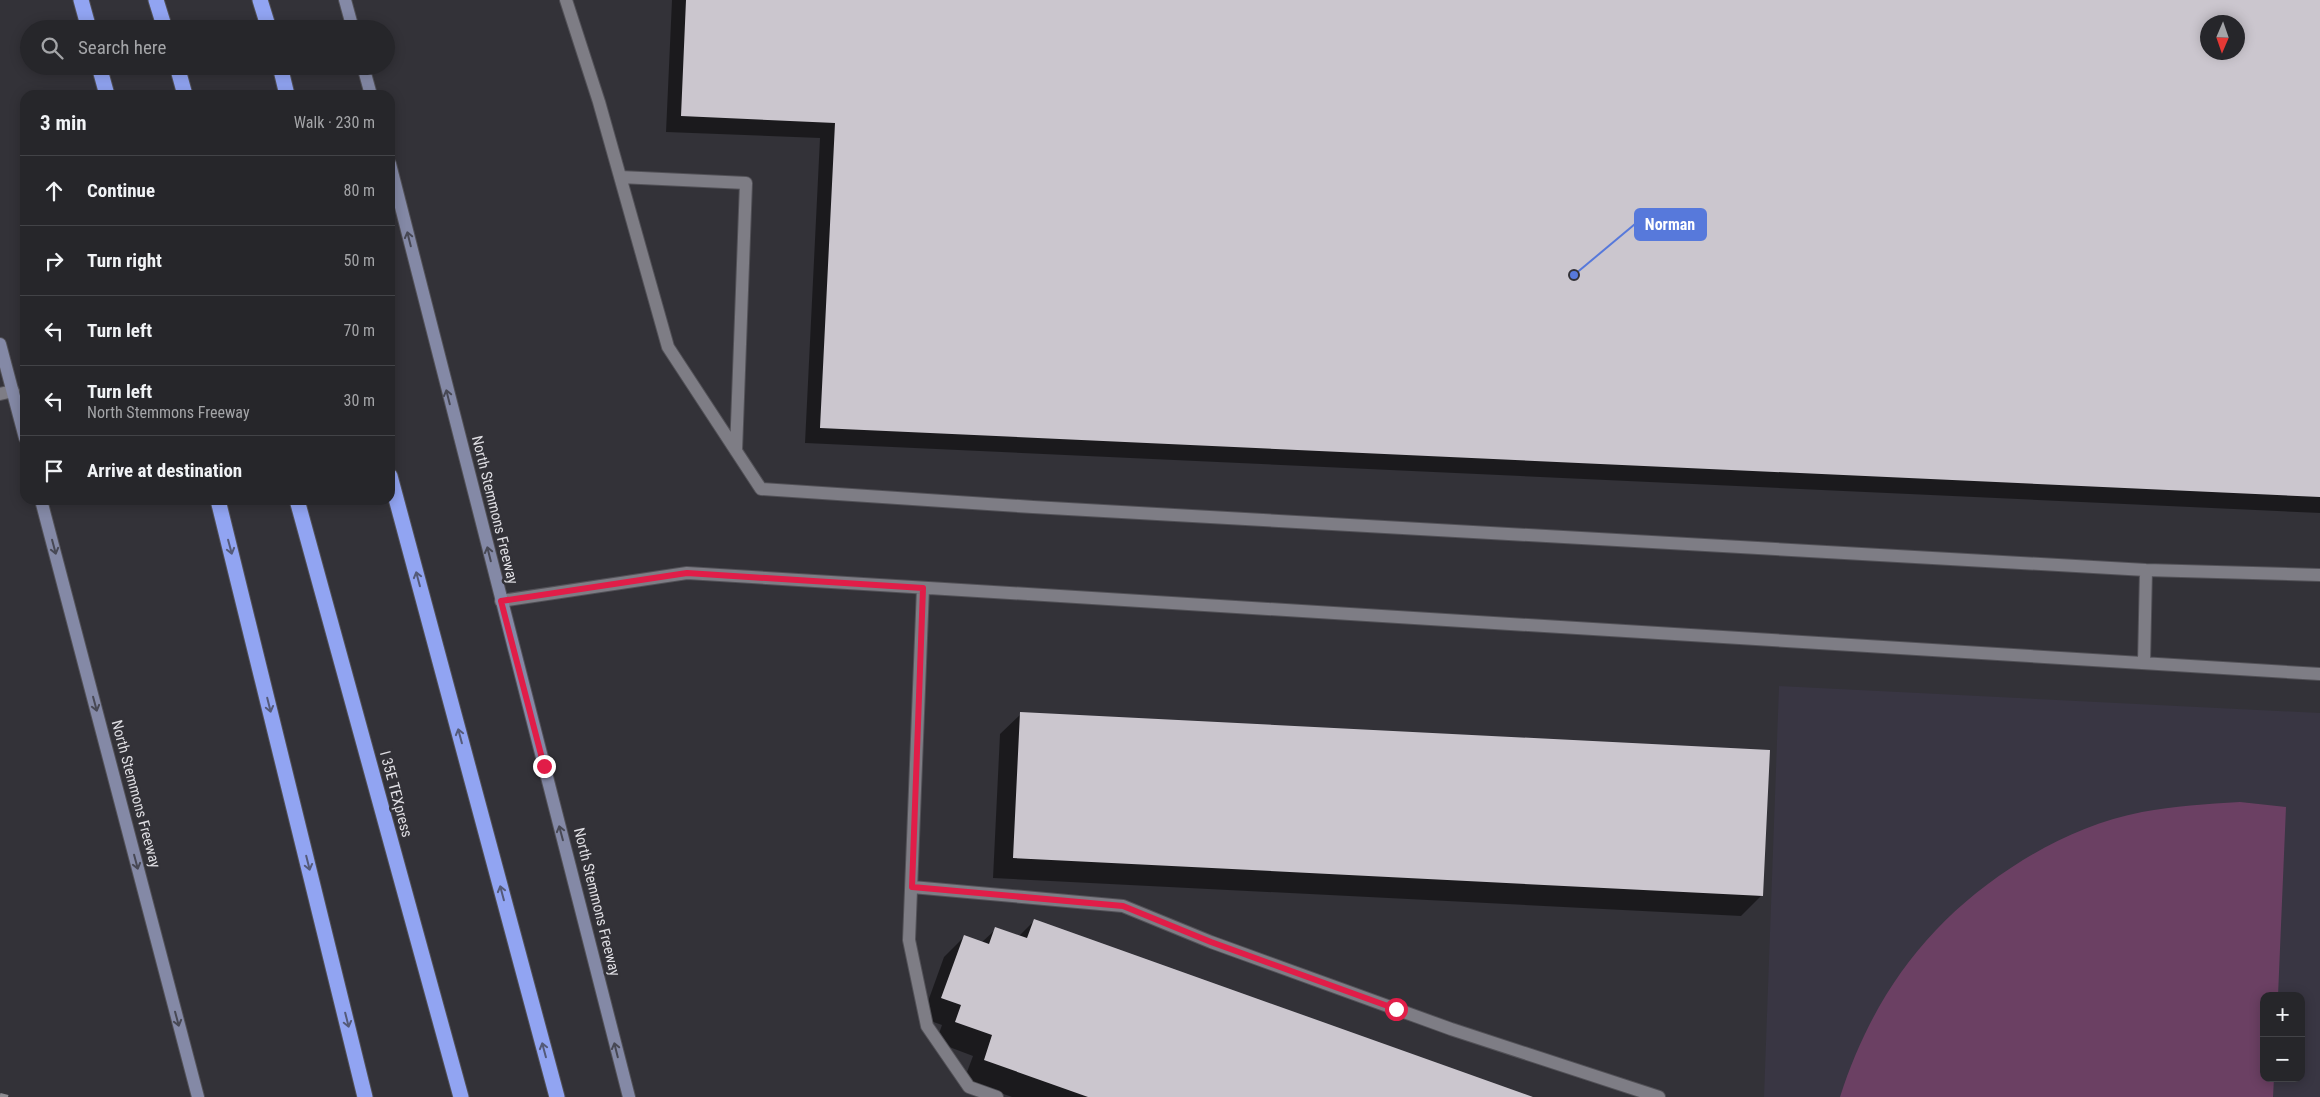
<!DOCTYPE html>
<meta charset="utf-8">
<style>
:root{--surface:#26262a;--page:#323236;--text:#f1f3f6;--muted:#a4a5a8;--line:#424347}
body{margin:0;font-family:"Roboto Condensed",sans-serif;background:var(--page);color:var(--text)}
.controls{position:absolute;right:15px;bottom:15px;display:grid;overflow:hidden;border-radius:10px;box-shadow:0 2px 12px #0003}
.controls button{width:45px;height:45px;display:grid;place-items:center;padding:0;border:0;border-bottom:1px solid var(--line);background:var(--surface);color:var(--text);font:25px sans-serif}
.compass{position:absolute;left:2200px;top:15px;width:45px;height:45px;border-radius:50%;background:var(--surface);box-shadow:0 2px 12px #0003;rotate:182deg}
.stop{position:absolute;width:15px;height:15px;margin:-11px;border:4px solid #e11d48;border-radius:50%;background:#fff}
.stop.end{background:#e11d48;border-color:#fff;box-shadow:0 1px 5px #0008}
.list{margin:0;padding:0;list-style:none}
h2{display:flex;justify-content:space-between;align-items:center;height:65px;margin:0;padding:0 20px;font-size:21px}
h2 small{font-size:16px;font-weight:400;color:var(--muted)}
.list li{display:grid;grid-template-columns:32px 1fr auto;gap:15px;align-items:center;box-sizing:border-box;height:70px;padding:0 20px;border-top:1px solid var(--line)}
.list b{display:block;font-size:19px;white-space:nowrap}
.list p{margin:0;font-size:16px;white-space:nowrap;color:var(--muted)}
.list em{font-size:16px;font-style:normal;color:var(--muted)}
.icon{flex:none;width:28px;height:28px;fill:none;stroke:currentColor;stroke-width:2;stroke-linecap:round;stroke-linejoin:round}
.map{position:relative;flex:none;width:2320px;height:1097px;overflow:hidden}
.search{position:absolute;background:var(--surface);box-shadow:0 2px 12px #0003;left:20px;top:20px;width:375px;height:55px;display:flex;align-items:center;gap:12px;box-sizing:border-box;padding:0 18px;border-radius:28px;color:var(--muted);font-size:19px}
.panel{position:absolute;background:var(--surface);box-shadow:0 2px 12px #0003;left:20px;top:90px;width:375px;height:415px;border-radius:15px}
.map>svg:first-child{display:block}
.built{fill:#393643;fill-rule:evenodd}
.green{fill:#6b4063}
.shadow{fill:#0007;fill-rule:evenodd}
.building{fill:#cbc6ce;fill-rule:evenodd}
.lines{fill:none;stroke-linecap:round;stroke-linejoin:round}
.lane-casing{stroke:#525157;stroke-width:14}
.secondary-casing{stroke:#525157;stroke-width:14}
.highway-casing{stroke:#525157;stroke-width:17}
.lane{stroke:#7e7d85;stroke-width:12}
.secondary{stroke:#8489a6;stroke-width:12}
.highway{stroke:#91a4f2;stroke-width:15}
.rail{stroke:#8d8c91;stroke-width:4;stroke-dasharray:9 9;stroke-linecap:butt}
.oneway{stroke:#474854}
.oneway2{stroke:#545a79}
.route{stroke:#e11d48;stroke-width:6}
.labels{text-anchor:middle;stroke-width:5;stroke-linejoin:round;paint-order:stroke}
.street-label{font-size:15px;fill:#dfdee3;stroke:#333238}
.leader{fill:none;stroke:#5779db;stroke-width:2}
.callout-dot{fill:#5779db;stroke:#333238;stroke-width:2}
.callout{fill:#5779db;stroke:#5779db;stroke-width:2}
.callout-label{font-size:16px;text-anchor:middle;font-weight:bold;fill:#fff}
</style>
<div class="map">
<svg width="2320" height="1097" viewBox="0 0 2320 1097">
<rect width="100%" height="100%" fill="#333238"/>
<path class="built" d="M1779,686l541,27v384h-556zM2264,996h37v82h-37z"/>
<path class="green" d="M2240,802l46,5 -8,189h-14v82h10l-1,19h-433c33,-103 91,-180 183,-237 36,-22 77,-40 119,-48 32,-6 65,-8 98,-10z"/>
<path class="shadow" d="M672,0h1648v513l-1515,-70 15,-305 -154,-6zM2208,22h30v30h-30z
M1021,714l740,182 -20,20 -748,-38 7,-144z
M1034,921l496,176h-518l-48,-17 9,-24 -37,-14 6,-17 -20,-7 22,-61 20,-20 17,6 15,-14 22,8z"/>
<path class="building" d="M686,0h1634v497l-1500,-69 15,-305 -154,-7zM2208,22h30v30h-30z
M1020,712l750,38 -7,146 -750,-38z
M1034,919l499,178h-445l-104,-37 8,-25 -37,-13 6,-17 -20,-7 23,-63 25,9 6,-17 32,11z"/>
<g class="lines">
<g class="lane-casing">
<path id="lane" d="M566,0l33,102 69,245 93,142 272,18 1113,63 174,5
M620,177l126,6 -10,268
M0,394l13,-3
M923,588l-14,352 18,86 42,61 28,10
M501,601l186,-28 1633,101
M2144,663l2,-93
M912,887l211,19 88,36 240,87 208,68"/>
</g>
<g class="secondary-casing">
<path id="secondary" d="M345,0l8,29
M363,66l8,29
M390,164l239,933
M0,344l25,94
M41,500l157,597"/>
</g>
<g class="highway-casing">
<path id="highway" d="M81,0l8,29
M156,0l9,29
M260,0l9,29
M99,66l8,29
M177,66l8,29
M280,66l7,29
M390,476l167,621
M218,500l147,597
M297,500l164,597"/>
</g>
<use href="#lane" class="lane"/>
<use href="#secondary" class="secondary"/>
<use href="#highway" class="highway"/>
<path class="rail" d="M0,1095l8,2"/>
</g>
<defs><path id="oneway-shaft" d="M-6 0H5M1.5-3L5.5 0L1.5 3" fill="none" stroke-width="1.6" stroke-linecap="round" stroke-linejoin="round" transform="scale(1.25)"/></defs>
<g class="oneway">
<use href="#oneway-shaft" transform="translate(409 239) rotate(-104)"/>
<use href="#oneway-shaft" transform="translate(448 397) rotate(-104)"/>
<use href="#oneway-shaft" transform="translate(54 547) rotate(75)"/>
<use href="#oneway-shaft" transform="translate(489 554) rotate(-104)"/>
<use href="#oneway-shaft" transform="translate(95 704) rotate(75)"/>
<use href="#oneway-shaft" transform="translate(561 833) rotate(-105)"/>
<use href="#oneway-shaft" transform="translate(136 862) rotate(75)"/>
<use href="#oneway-shaft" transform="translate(177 1019) rotate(75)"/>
<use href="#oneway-shaft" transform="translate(616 1050) rotate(-104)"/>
</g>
<g class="oneway2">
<use href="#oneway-shaft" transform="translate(230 547) rotate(75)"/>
<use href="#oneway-shaft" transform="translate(418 579) rotate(-105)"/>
<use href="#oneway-shaft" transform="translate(269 705) rotate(76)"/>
<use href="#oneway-shaft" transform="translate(460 736) rotate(-105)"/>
<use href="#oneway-shaft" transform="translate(308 863) rotate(76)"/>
<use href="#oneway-shaft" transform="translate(502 893) rotate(-105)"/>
<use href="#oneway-shaft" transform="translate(347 1020) rotate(76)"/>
<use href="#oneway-shaft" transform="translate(544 1050) rotate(-105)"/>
</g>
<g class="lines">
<path class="route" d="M544,766l-43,-165 186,-28 236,15 -11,299 211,19 88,36 185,67"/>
</g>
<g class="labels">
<g class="street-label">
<text transform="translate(495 510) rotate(76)" y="5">North Stemmons Freeway</text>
<text transform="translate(136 794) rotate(75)" y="5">North Stemmons Freeway</text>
<text transform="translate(396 794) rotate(75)" y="5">I 35E TEXpress</text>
<text transform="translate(597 902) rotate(76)" y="5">North Stemmons Freeway</text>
</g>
</g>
<path class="leader" d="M1574 275L1635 224"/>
<circle class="callout-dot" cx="1574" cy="275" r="5"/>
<rect class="callout" x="1635" y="209" width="71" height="31" rx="5"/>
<g class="callout-label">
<text x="1670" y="230">Norman</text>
</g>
</svg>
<div class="controls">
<button>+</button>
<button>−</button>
</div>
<svg class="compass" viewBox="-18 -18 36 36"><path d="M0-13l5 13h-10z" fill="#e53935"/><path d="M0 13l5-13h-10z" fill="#a4a5a8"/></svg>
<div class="stop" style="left:1396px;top:1009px"></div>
<div class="stop end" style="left:544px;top:766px"></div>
<div class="search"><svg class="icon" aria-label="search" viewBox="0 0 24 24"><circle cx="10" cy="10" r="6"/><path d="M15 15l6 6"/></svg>Search here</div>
<section class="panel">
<h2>3 min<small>Walk · 230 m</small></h2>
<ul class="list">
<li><svg class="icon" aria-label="ahead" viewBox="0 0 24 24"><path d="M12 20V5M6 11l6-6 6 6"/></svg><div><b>Continue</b></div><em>80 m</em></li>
<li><svg class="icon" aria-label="right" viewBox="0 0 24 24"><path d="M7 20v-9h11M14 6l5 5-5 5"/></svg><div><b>Turn right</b></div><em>50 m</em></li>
<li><svg class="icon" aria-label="left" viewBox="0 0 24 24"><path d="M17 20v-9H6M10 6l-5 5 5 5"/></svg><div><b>Turn left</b></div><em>70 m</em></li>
<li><svg class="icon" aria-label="left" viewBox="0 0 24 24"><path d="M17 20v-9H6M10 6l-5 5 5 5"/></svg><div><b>Turn left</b><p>North Stemmons Freeway</p></div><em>30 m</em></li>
<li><svg class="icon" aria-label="arrive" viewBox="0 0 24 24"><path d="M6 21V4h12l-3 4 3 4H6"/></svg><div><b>Arrive at destination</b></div></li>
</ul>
</section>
</div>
